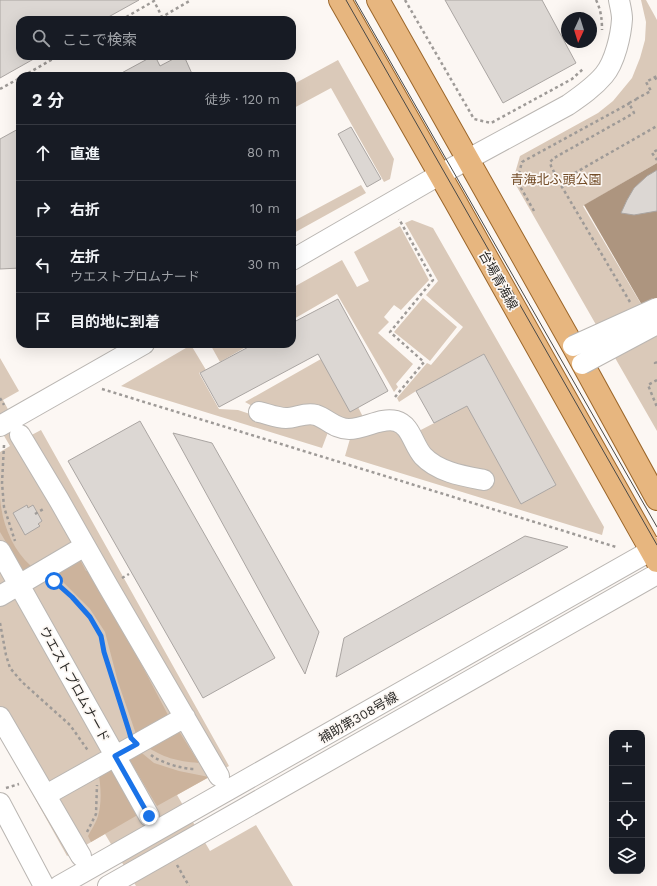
<!DOCTYPE html>
<html lang="ja">
<meta charset="utf-8">
<style>
:root{--surface:#171b24;--page:#242831;--text:#f1f3f6;--muted:#9ea1a6;--line:#363941}
body{margin:0;font-family:"Work Sans","Noto Sans JP",sans-serif;background:var(--page);color:var(--text)}
.controls{position:absolute;right:12px;bottom:12px;display:grid;overflow:hidden;border-radius:8px;box-shadow:0 4px 16px #0002}
.controls button{width:36px;height:36px;display:grid;place-items:center;padding:0;border:0;border-bottom:1px solid var(--line);background:var(--surface);color:var(--text);font:20px sans-serif}
.compass{position:absolute;left:561px;top:12px;width:36px;height:36px;border-radius:50%;background:var(--surface);box-shadow:0 4px 16px #0002;rotate:184deg}
.stop{position:absolute;width:12px;height:12px;margin:-9px;border:3px solid #1a73e8;border-radius:50%;background:#fff}
.stop.end{background:#1a73e8;border-color:#fff;box-shadow:0 1px 4px #0008}
.list{margin:0;padding:0;list-style:none}
h2{display:flex;justify-content:space-between;align-items:center;height:52px;margin:0;padding:0 16px;font-size:17px}
h2 small{font-size:13px;font-weight:400;color:var(--muted)}
.list li{display:grid;grid-template-columns:26px 1fr auto;gap:12px;align-items:center;box-sizing:border-box;height:56px;padding:0 16px;border-top:1px solid var(--line)}
.list b{display:block;font-size:15px;white-space:nowrap}
.list p{margin:0;font-size:13px;white-space:nowrap;color:var(--muted)}
.list em{font-size:13px;font-style:normal;color:var(--muted)}
.icon{flex:none;width:22px;height:22px;fill:none;stroke:currentColor;stroke-width:2;stroke-linecap:round;stroke-linejoin:round}
.map{position:relative;flex:none;width:657px;height:886px;overflow:hidden}
.search{position:absolute;background:var(--surface);box-shadow:0 4px 16px #0002;left:16px;top:16px;width:280px;height:44px;display:flex;align-items:center;gap:10px;box-sizing:border-box;padding:0 14px;border-radius:12px;color:var(--muted);font-size:15px}
.panel{position:absolute;background:var(--surface);box-shadow:0 4px 16px #0002;left:16px;top:72px;width:280px;height:276px;border-radius:12px}
.map>svg:first-child{display:block}
.green{fill:#dac9b9}
.forest{fill:#ccb39c}
.water{fill:#ad957f}
.building{fill:#dcd7d3;stroke:#aaa5a2}
.lines{fill:none;stroke-linecap:round;stroke-linejoin:round}
.minor-casing{stroke:#bab6b2;stroke-width:22}
.major-casing{stroke:#9b662a;stroke-width:24}
.path{stroke:#9e9a97;stroke-width:2.5;stroke-dasharray:3 3;stroke-linecap:butt}
.minor{stroke:#fff;stroke-width:20}
.major{stroke:#e7b67f;stroke-width:22}
.tram{stroke:#494846;stroke-width:1}
.minor-bridge-casing{stroke:#bab6b2;stroke-width:22;stroke-linecap:butt}
.minor-bridge{stroke:#fff;stroke-width:20}
.route{stroke:#1a73e8;stroke-width:5}
.labels{text-anchor:middle;stroke-width:3.5;stroke-linejoin:round;paint-order:stroke}
.park-label{font-size:13px;fill:#724c27;stroke:#fcf7f3}
.street-label{font-size:13px;fill:#2c2b29;stroke:#fcf7f3}
</style>
<div class="map">
<svg width="657" height="886" viewBox="0 0 657 886">
<rect width="100%" height="100%" fill="#fcf7f3"/>
<path class="green" d="M641,0h5l11,20v143l-74,43 74,125v100l-144,-251 7,-24 78,-43 15,-12 19,-23 8,-20 5,-18 1,-18z
M338,60l56,99 -4,20 -6,3 -53,-94 -39,21v-24z
M361,185l5,8 -74,41v-12z
M412,220l21,8 171,299 -2,8 -257,-79 7,-24 32,-9 61,44 -30,-34 52,-27 54,98 35,-19 -72,-131 -68,37 -17,11 -2,-4 30,-35 4,2 32,-38 -37,-32 12,-14 -33,-58z
M400,226l29,54 -28,30 -7,-5 -10,12 5,5 -11,11 35,31 -17,20 2,3 -4,5 -57,-98 -45,26v-32l50,-28 15,27 12,-6 -15,-29z
M423,298l34,29 -27,34 -36,-29z
M210,344h41l-31,18z
M191,345l15,25 -7,3 20,36 19,1 15,5 39,5 38,7 -8,21 -201,-62z
M0,358l19,33 -16,9 21,39 17,-9 188,336 -52,29 33,56 46,-26 37,61h-157l-31,-52 -38,22 -67,-120v-284l10,-6 -10,-17z
M321,359l29,52 8,-4 7,14 -111,-14 -9,-5z"/>
<path class="forest" d="M0,498c2,25 12,51 31,68l-8,5 -23,-39z
M78,556l8,15 6,-1 76,145 -32,19 -18,-52 -13,-50 -15,-23 -39,-39z
M177,728l22,35c-23,-2 -35,-5 -55,-18z
M137,749l17,14 25,8 30,6 -52,29 -30,-50z
M113,763l28,50 -50,29 -3,-6c3,-6 8,-13 10,-20 4,-14 3,-31 0,-45z"/>
<path class="water" d="M657,163v168l-73,-126z"/>
<path class="building" d="M0,0h139l-36,20h-83v36h19l-39,22z
M445,0h97l34,63 -73,40z
M153,56h2l5,10 19,-10h5l9,20h-77z
M351,127l30,52 -14,8 -29,-53z
M20,128v140l-20,1v-130z
M657,170v41l-23,4 -13,-2 6,-13 7,-12 13,-12z
M338,299l50,92 -38,21 -32,-58 -99,53 -19,-34 54,-29h38v-21z
M484,354l72,131 -35,19 -54,-98 -33,17 -18,-32z
M140,421l135,237 -72,40 -135,-237z
M173,433l39,10 107,189 -14,42z
M27,505l1,3 5,-3 9,16 -4,3 2,2 -15,9 -12,-22z
M525,536l43,11 -232,130 8,-39z"/>
<g class="lines">
<g class="minor-casing">
<path id="minor" d="M292,260l147,-85 129,-70c13,-9 26,-18 36,-30 11,-13 17,-40 18,-56 0,-7 -2,-13 -3,-19
M259,412c9,2 18,6 27,6 10,0 19,-6 30,-3 12,4 19,14 33,14 16,0 32,-12 47,-8 15,4 17,24 27,35 15,16 40,20 61,24
M0,426l144,-82
M20,435l39,65 49,86 111,190
M0,551l149,265
M0,596l85,-50
M0,717l81,139
M46,795l139,-78
M0,803l44,83
M59,886l598,-339
M108,886l549,-312"/>
</g>
<g class="major-casing">
<path id="major" d="M340,0l115,201 202,360
M378,0l195,346 84,153"/>
</g>
<path class="path" d="M405,0l69,119 17,4 81,-44 11,-10
M596,0c5,10 6,19 6,30
M121,20l33,-19 8,16 29,-17
M23,76l35,-20
M655,77l2,4
M0,89l20,-11
M636,99l15,-8 -5,-9 11,-6
M657,150l-5,3 5,7
M559,182l98,-56
M534,211l-17,-30 5,-19 108,-59
M630,302l-71,-120 -8,-16 -1,-4 4,-4 80,-45 -5,-10 8,-4
M657,362l-2,1 2,3
M657,380l-9,5 9,22
M102,389l514,158
M395,397l29,-35 -34,-30 43,-52 -34,-61
M0,398l4,7
M4,445l-2,38 2,24 11,34
M35,514l10,-6
M122,578l7,-4
M56,582l16,15 18,20 11,19 3,16 25,78
M0,623l6,32 4,13 12,14 48,43 19,27
M151,755c10,8 32,14 44,14
M6,788l13,-4
M87,832l9,-18 1,-29
M177,865l12,21"/>
<use href="#minor" class="minor"/>
<use href="#major" class="major"/>
<path class="tram" d="M346,0l311,545
M355,0l302,527"/>
<g class="minor-bridge-casing">
<path id="minor-bridge" d="M573,346l84,-38
M582,364l75,-40"/>
</g>
<use href="#minor-bridge" class="minor-bridge"/>
</g>
<g class="lines">
<path class="route" d="M54,581l18,16 18,20 11,19 3,16 25,79 2,7 6,6 -22,12 34,60"/>
</g>
<g class="labels">
<g class="park-label">
<text x="556" y="184">青海北ふ頭公園</text>
</g>
<g class="street-label">
<text transform="translate(499 280) rotate(61)" y="5">台場青海線</text>
<text transform="translate(75 684) rotate(61)" y="5">ウエストプロムナード</text>
<text transform="translate(358 717) rotate(-30)" y="5">補助第308号線</text>
</g>
</g>
</svg>
<div class="controls">
<button>+</button>
<button>−</button>
<button><svg class="icon" aria-label="locate" viewBox="0 0 24 24"><circle cx="12" cy="12" r="6"/><path d="M12 2v4M12 18v4M2 12h4M18 12h4"/></svg></button>
<button><svg class="icon" aria-label="layers" viewBox="0 0 24 24"><path d="M12 4l9 5-9 5-9-5zM3 14l9 5 9-5"/></svg></button>
</div>
<svg class="compass" viewBox="-18 -18 36 36"><path d="M0-13l5 13h-10z" fill="#e53935"/><path d="M0 13l5-13h-10z" fill="#9ea1a6"/></svg>
<div class="stop" style="left:54px;top:581px"></div>
<div class="stop end" style="left:149px;top:816px"></div>
<div class="search"><svg class="icon" aria-label="search" viewBox="0 0 24 24"><circle cx="10" cy="10" r="6"/><path d="M15 15l6 6"/></svg>ここで検索</div>
<section class="panel">
<h2>2 分<small>徒歩 · 120 m</small></h2>
<ul class="list">
<li><svg class="icon" aria-label="ahead" viewBox="0 0 24 24"><path d="M12 20V5M6 11l6-6 6 6"/></svg><div><b>直進</b></div><em>80 m</em></li>
<li><svg class="icon" aria-label="right" viewBox="0 0 24 24"><path d="M7 20v-9h11M14 6l5 5-5 5"/></svg><div><b>右折</b></div><em>10 m</em></li>
<li><svg class="icon" aria-label="left" viewBox="0 0 24 24"><path d="M17 20v-9H6M10 6l-5 5 5 5"/></svg><div><b>左折</b><p>ウエストプロムナード</p></div><em>30 m</em></li>
<li><svg class="icon" aria-label="arrive" viewBox="0 0 24 24"><path d="M6 21V4h12l-3 4 3 4H6"/></svg><div><b>目的地に到着</b></div></li>
</ul>
</section>
</div>
